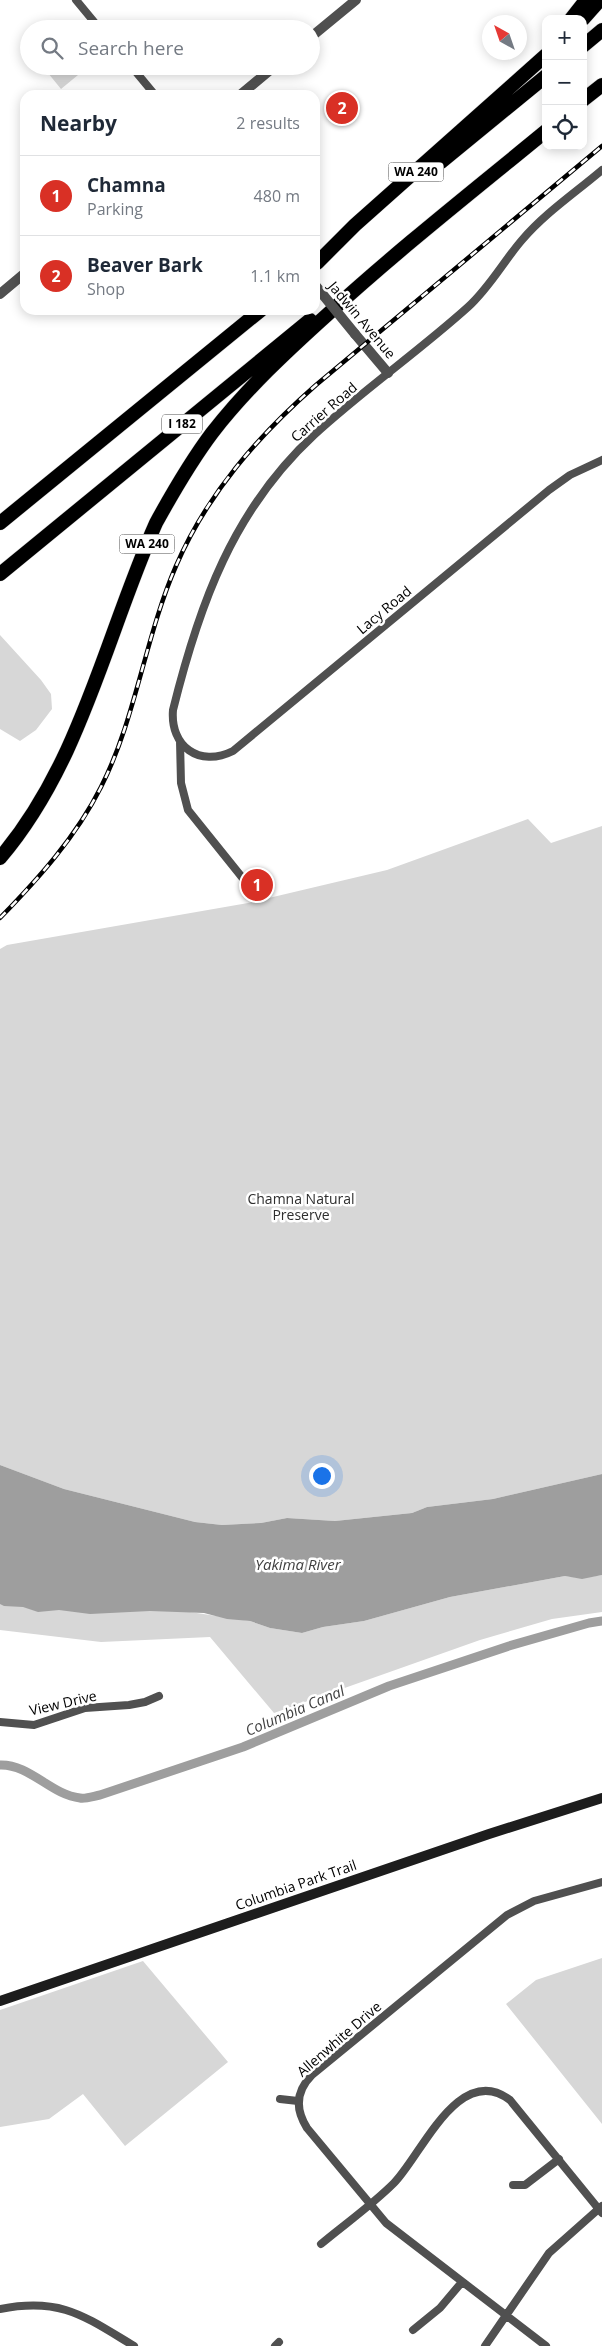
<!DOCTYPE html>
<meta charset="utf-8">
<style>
:root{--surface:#fff;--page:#f6f6f7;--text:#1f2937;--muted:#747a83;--line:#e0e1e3;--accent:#d93025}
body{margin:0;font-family:"Open Sans",sans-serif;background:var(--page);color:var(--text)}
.controls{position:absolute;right:15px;top:15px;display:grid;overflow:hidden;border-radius:10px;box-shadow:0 2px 12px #0003}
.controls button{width:45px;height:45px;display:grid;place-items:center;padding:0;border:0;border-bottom:1px solid var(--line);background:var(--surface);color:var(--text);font:25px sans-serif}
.compass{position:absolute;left:482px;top:15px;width:45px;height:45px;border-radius:50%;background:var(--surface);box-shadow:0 2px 12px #0003;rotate:320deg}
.you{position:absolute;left:321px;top:1475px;width:18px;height:18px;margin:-12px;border:4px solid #fff;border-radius:50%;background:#1a73e8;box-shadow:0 0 0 8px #1a73e833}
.badge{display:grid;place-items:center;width:32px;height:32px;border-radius:50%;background:var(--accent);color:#fff;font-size:16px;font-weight:700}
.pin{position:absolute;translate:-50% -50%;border:2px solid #fff;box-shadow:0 1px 5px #0006}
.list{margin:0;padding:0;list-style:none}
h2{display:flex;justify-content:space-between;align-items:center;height:65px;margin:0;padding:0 20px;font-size:21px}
h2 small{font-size:16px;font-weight:400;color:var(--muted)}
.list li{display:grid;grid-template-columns:32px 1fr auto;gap:15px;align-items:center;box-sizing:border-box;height:80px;padding:0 20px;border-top:1px solid var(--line)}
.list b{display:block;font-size:19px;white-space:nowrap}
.list p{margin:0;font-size:16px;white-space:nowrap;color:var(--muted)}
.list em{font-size:16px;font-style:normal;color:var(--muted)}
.icon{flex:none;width:28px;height:28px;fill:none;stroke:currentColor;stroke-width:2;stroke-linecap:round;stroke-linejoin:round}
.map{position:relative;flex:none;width:602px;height:2346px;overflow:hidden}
.search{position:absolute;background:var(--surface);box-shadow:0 2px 12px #0003;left:20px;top:20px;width:300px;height:55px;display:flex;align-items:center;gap:12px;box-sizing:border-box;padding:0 18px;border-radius:28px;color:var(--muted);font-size:19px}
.panel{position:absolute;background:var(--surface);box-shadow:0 2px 12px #0003;left:20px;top:90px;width:300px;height:225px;border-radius:15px}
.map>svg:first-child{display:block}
.green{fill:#d7d7d7}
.water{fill:#9e9e9e}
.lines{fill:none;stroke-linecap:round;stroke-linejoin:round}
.canal{stroke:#9e9e9e;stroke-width:9}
.motorway-casing{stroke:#dbdbdb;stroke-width:15}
.minor{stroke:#505050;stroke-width:8}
.tertiary{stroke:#505050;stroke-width:10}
.secondary{stroke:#1d1d1d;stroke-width:10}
.motorway{stroke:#000;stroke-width:14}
.rail-casing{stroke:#000;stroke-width:4.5}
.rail{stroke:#fff;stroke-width:2.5;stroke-dasharray:8;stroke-linecap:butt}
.tertiary-bridge{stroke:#505050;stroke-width:10}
.labels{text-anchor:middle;stroke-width:5;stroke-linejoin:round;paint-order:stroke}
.shield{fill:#fff;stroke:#4c4c4c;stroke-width:1}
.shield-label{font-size:12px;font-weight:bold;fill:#000}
.street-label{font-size:14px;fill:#000;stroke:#fff}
.park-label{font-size:14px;fill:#2e2e2e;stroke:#fff}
.water-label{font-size:15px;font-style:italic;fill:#3f3f3f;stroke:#fff}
</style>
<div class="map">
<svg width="602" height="2346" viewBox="0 0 602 2346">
<rect width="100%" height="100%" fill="#fff"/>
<path class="green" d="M56,66h15l7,9 -17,14 -13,-16z
M0,635l41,45 10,14 1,15 -16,21 -16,11 -20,-12z
M528,819l23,24 51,-17v648l-109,25 -66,8 -15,6 -77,8 -48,-3 -26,5 -39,2 -27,-3 -131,-33 -64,-24v-516l7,-4 241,-42 139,-33z
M0,1570l190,42 60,9 20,7 32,5 21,-6 41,-6 86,-24 115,-21 17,2 20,-3v37l-50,7 -72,21 -206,73 -64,-76 -109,5 -101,-12z
M602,1958v166l-96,-120 30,-24z
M143,1961l85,101 -103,84 -42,-52 -34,25 -49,8v-117z"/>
<path class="water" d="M0,1465l64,24 131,33 27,3 39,-2 26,-5 48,3 77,-8 15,-6 66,-8 109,-25v101l-20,4 -17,-3 -115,21 -86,24 -41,6 -21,6 -32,-5 -20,-7 -23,-2 -23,-6 -54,-2 -60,3 -31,-4 -21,2 -15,-5 -19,-1 -4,-2z"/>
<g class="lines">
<path class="canal" d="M0,1765c30,-1 51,30 80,33 6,1 14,-2 20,-3l143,-48 146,-61 120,-40 80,-23 13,-2"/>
<g class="motorway-casing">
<path id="motorway" d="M571,19l15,-19
M583,19l17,-19
M583,46l19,-16
M583,100l19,-15
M441,162l105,-86
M317,263l38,-38 191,-170
M0,523l261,-213
M0,574l310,-254
M0,858c81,-95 106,-223 156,-335 17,-31 35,-62 56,-90 34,-44 75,-82 116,-119 70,-64 145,-123 218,-183"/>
</g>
<path class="minor" d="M76,0l24,29
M131,66l24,29
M602,170c-27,23 -57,43 -80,70 -19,22 -32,47 -54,67 -50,45 -105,83 -154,128 -81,75 -115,170 -141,275 -3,36 26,58 60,41l316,-261 21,-15 32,-15
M180,741l1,42 7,27 69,86
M0,1722l34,3 51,-17 44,-3 16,-3 14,-6
M280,2099l18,2
M513,2185h12l34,-26
M321,2244c24,-20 51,-39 73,-61 27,-27 65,-122 116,-83l92,113
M0,2309c61,-12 84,7 134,37
M413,2330l27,-22 22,-26
M275,2346l4,-4
M485,2346l64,-93 53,-47
M546,2346l-160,-123 -79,-95c-12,-19 -11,-37 5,-53l195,-160 27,-14 68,-19"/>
<path class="tertiary" d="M311,37l45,-37
M240,95l35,-29
M0,294l25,-21
M355,334l33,39"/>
<path class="secondary" d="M0,2001l489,-167 113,-36"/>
<use href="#motorway" class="motorway"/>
<g class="rail-casing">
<path id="rail" d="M0,918c38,-39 76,-81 101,-131 35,-69 44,-150 75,-221 31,-72 82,-130 140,-181l286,-239"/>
</g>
<use href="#rail" class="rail"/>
<path class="tertiary-bridge" d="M315,285l40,49"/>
</g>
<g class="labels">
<g class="shield">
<rect x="388.5" y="162.5" width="55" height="19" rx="4"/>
<rect x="162" y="414.5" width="40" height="19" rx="4"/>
<rect x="119.5" y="534.5" width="55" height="19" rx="4"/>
</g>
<g class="shield-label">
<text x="416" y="176">WA 240</text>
<text x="182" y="428">I 182</text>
<text x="147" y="548">WA 240</text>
</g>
<g class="street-label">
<text transform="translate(362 320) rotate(50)" y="5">Jadwin Avenue</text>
<text transform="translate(324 412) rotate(-41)" y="5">Carrier Road</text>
<text transform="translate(384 610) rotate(-40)" y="5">Lacy Road</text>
<text transform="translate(63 1703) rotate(-13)" y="5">View Drive</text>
<text transform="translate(296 1885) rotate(-19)" y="5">Columbia Park Trail</text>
<text transform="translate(339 2039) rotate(-41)" y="5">Allenwhite Drive</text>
</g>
<g class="park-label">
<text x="301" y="1204">Chamna Natural<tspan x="301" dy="16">Preserve</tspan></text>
</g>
<g class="water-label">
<text x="298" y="1570">Yakima River</text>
<text transform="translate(295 1711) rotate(-23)" y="5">Columbia Canal</text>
</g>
</g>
</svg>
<div class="controls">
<button>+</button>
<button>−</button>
<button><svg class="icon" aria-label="locate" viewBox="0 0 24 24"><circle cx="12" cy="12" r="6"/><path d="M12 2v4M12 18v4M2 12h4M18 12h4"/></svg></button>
</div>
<svg class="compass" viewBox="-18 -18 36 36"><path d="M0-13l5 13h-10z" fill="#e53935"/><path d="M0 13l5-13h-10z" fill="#747a83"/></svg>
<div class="you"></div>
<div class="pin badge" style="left:257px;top:885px">1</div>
<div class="pin badge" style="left:342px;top:108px">2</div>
<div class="search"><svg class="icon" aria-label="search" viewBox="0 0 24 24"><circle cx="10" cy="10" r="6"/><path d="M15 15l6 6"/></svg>Search here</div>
<section class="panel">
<h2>Nearby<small>2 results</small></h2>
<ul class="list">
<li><span class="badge">1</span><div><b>Chamna</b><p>Parking</p></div><em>480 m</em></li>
<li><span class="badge">2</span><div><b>Beaver Bark</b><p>Shop</p></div><em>1.1 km</em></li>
</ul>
</section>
</div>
